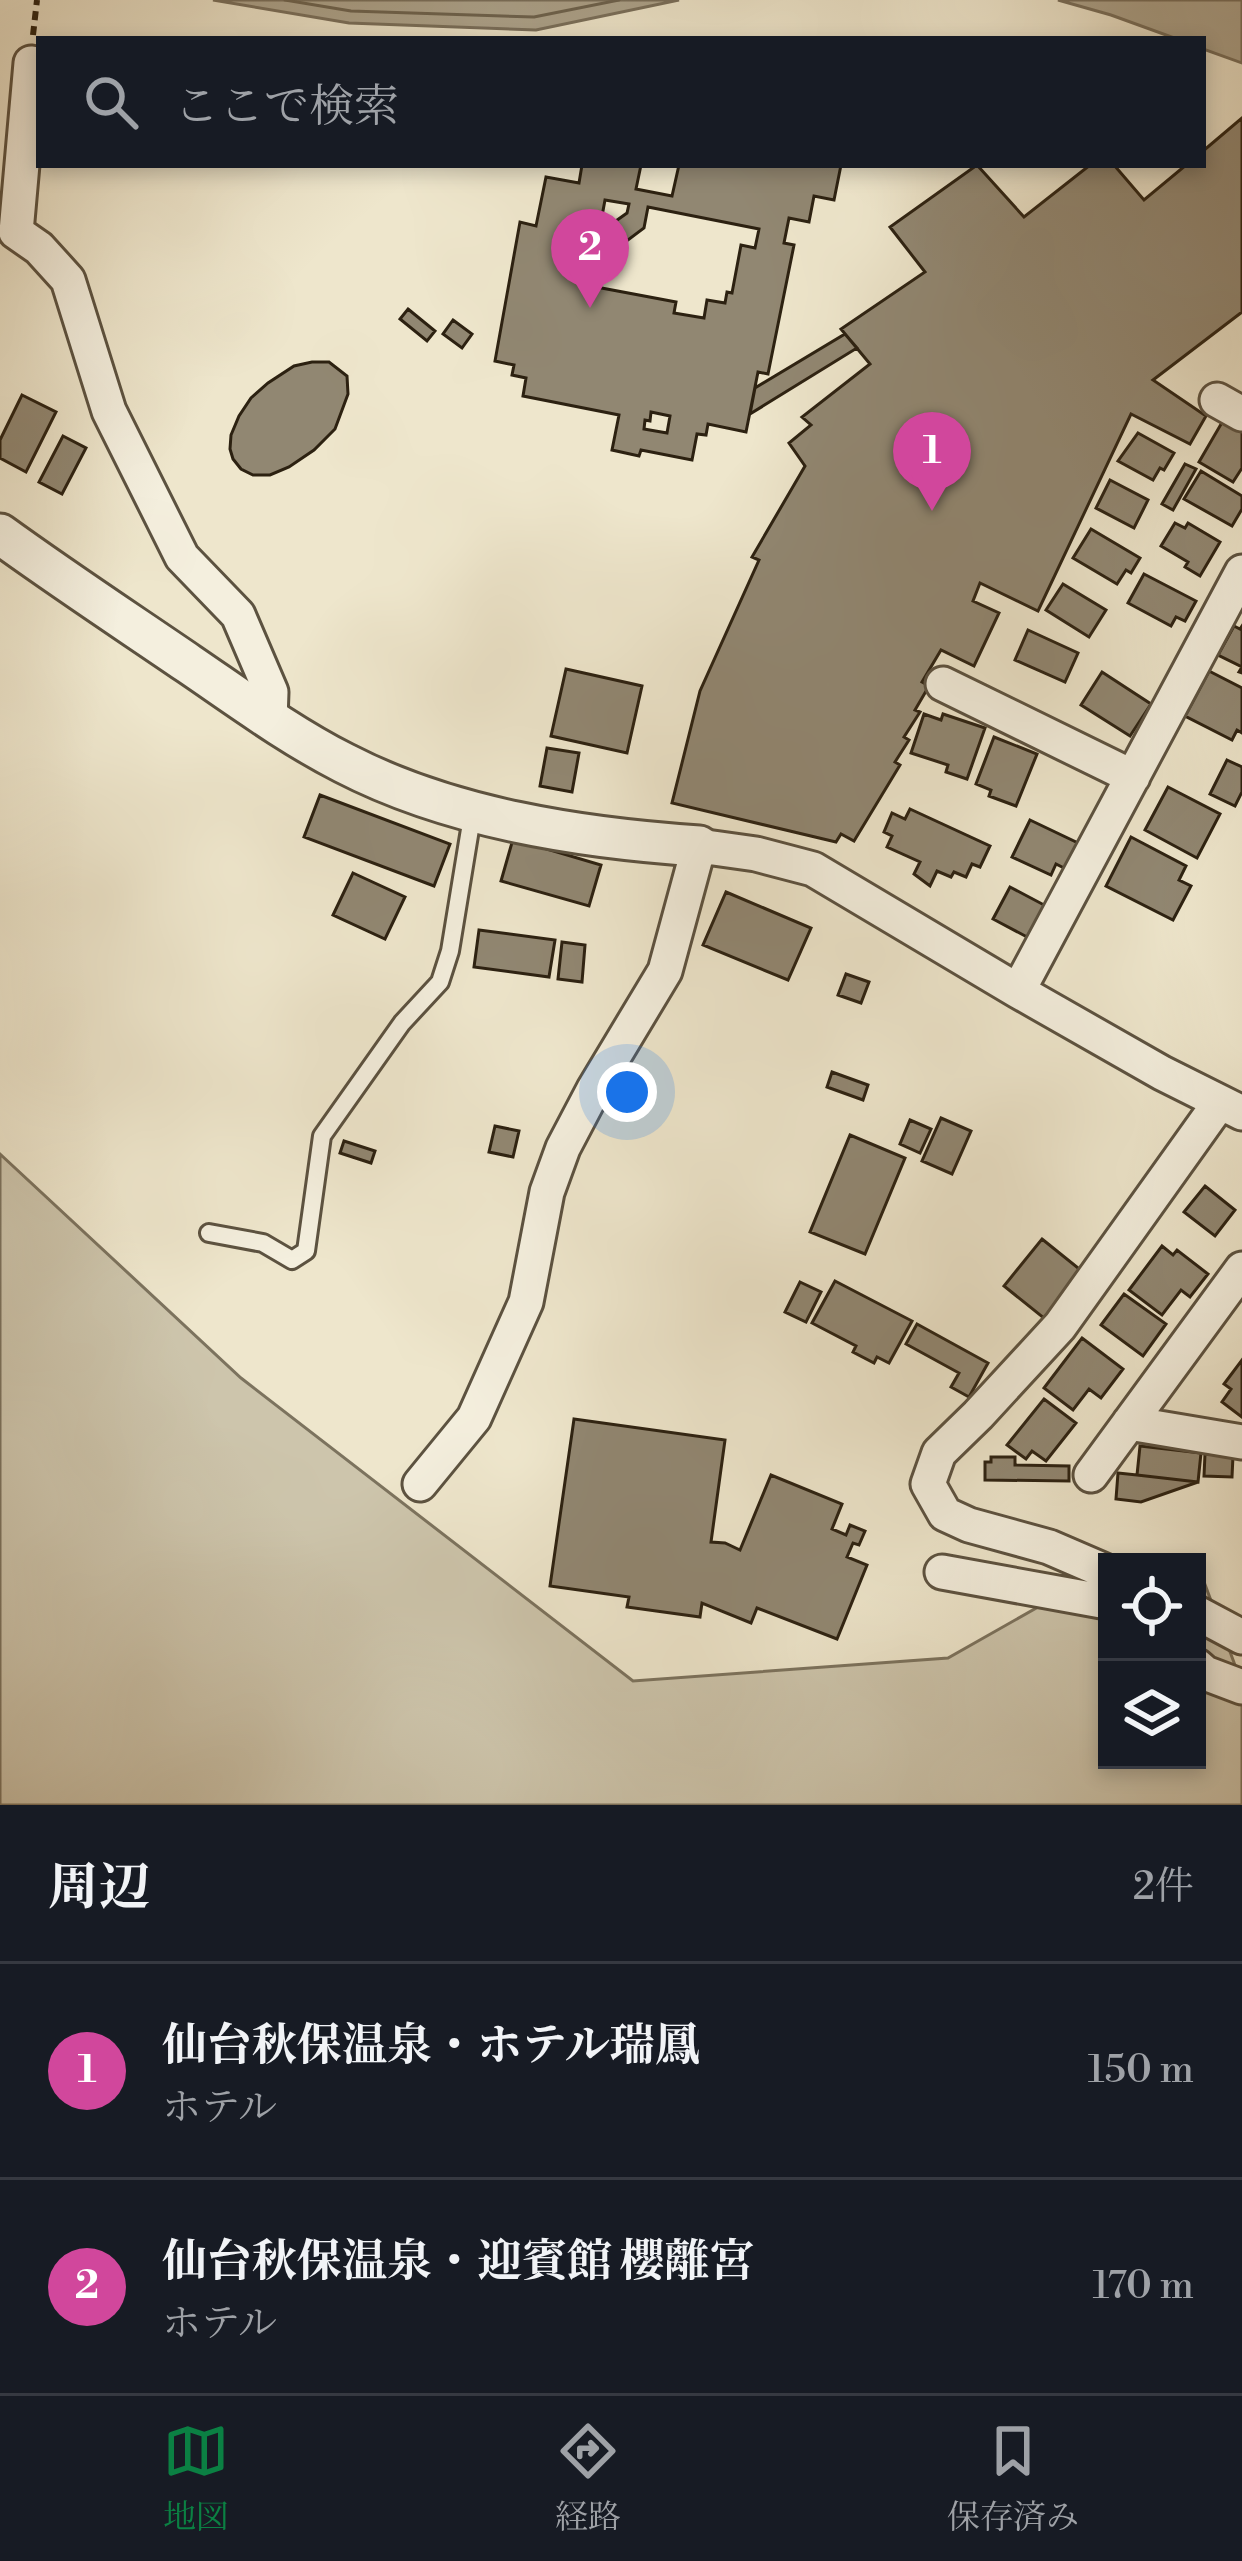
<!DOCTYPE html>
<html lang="ja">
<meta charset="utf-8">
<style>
:root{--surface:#171b24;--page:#20242c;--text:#f1f3f6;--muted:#9ea1a6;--line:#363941;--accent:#0b8043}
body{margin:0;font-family:"Libre Bodoni","Noto Serif JP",serif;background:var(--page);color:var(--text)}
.controls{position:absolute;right:36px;bottom:36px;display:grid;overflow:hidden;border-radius:0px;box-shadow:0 6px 18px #0003}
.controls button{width:108px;height:108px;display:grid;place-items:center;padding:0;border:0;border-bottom:3px solid var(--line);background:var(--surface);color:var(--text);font:60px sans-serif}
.you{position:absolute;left:627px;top:1092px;width:42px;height:42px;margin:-30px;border:9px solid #fff;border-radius:50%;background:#1a73e8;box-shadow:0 0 0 18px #1a73e833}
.badge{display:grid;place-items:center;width:78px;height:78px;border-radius:50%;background:var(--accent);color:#fff;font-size:39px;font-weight:700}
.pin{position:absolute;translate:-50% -99px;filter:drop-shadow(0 3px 6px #0008)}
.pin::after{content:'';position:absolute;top:63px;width:42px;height:36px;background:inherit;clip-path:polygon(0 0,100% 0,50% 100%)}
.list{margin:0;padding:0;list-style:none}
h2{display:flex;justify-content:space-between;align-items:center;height:156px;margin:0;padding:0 48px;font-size:51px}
h2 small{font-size:39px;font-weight:400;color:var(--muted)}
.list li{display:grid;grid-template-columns:78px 1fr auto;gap:36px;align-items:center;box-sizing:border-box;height:216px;padding:0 48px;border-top:3px solid var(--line)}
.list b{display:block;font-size:45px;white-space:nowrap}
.list p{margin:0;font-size:39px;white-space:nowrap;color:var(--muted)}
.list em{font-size:39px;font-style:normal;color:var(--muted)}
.icon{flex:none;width:66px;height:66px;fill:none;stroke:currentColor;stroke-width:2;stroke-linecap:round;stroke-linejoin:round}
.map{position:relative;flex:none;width:1242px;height:1805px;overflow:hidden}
.search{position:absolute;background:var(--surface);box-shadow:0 6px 18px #0003;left:36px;right:36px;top:36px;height:132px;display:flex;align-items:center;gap:30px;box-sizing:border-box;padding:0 42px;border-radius:0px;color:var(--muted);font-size:45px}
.sheet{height:588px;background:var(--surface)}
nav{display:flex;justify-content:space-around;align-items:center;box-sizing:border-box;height:168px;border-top:3px solid var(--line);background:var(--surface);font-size:33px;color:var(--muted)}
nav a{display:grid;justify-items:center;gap:6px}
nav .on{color:var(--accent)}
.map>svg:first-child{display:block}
.green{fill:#cdc5ac;stroke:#7c735e;stroke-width:3}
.water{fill:#aca38c;stroke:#796f5b;stroke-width:3}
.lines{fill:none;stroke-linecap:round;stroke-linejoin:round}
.shore{stroke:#6c624e;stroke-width:3}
.building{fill:#918772;stroke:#2c2111;stroke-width:3;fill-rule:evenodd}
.service-casing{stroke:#5c5240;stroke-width:22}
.minor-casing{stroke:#5c5240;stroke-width:39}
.tertiary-casing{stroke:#5c5240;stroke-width:45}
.path{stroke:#2c2111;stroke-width:6;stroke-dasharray:9 6;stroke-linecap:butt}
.service{stroke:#f4efde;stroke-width:16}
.minor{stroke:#f4efde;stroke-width:33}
.tertiary{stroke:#f4efde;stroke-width:39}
</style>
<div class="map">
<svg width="1242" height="1805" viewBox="0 0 1242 1805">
<rect width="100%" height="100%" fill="#eee6cc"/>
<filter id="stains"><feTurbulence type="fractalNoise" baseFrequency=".00167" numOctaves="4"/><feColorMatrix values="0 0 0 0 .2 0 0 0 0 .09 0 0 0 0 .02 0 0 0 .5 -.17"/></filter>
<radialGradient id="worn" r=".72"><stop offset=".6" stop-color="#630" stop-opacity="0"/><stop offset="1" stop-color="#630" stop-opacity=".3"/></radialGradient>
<path class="green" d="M0,1154l241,224 392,303 315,-23 159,-90v192h90v-197l45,121v121h-1242z"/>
<path class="water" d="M213,0h466l-143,30 -187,-7z
M1058,0h184v63l-39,-14v-10h-26l-66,-24z"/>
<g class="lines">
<path class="shore" d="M285,0l66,11 183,6 85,-17"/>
</g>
<path class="building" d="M1242,118v194l-89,68 53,36 -16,28 -59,-30 -93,197 -58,-28 -7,18 26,12 -25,53 -33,-16 -19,32 7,4 -14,24 5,2 -16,25 5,3 -14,22 5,3 -46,76 -13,-7 -5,8 -164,-39 28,-112 59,-131 -7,-3 53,-91 -16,-23 22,-18 -9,-8 68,-53 -29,-35 84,-57 -35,-45 87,-62 47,52 66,-52h24l30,35 42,-35h17v-14z
M582,165h59l-5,24 36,7 7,-31h162l-7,35 -20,-4 -5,26 -20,-4 -5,25 10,2 -26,129 -10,-2 -12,60 -38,-8 -2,11 -9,-1 -5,26 -51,-10 -2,6 -27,-6 7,-35 -96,-19 3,-18 -14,-3 2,-10 -19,-4 25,-139 16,4 10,-49 33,6zM605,200l24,4 -2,9 -21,15 -6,-1zM648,207l111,22 -4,19 -14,-3 -9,48 -5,-1 -2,11 -18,-3 -3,18 -30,-5 2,-11 -85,-16 7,-37 14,3 32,-24zM651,412l19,4 -3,17 -23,-4 1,-9 5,1z
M408,309l27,22 -8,10 -27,-22z
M453,320l19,14 -10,14 -19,-14z
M845,334l12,14 -107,66 5,-26z
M312,362h17l18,14 1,18 -13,35 -21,21 -25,17 -19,8h-17l-12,-6 -8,-10 -3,-10 1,-14 8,-19 12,-18 17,-15 26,-17z
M22,395l34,17 -30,60 -26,-14v-18z
M1224,419l18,11v38l-9,14 -34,-20z
M1138,433l36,20 -10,17 -4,-2 -7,12 -35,-19z
M63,436l23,12 -24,46 -23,-12z
M1185,464l11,5 -23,41 -11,-6z
M1201,471l41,25v13l-10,17 -48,-27z
M1110,480l38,20 -14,28 -38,-20z
M1175,523l10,5 3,-5 32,19 -20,34 -15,-9 3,-5 -27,-16z
M1091,529l49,29 -9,15 -5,-3 -9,14 -44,-26z
M1144,574l52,27 -11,20 -9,-4 -5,9 -43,-23z
M1063,584l43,26 -17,27 -43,-27z
M1234,626l6,3 2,-3v47l-3,-1 3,-5 -24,-12z
M1028,630l50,23 -13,29 -50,-22z
M566,669l76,17 -15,67 -76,-17z
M1209,671l33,17v45l-5,-3 -5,10 -47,-24z
M1102,672l49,32 -21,32 -49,-31z
M924,714l17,6 2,-6 42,14 -18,51 -21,-7 2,-7 -37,-12z
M994,737l43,17 -21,52 -27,-10 2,-6 -15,-6z
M547,748l32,5 -7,39 -32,-6z
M1227,760l15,7v25l-7,14 -25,-12z
M1168,787l52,27 -23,44 -52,-28z
M320,795l130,49 -16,42 -130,-49z
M910,809l80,37 -10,21 -8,-3 -6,13 -12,-5 -3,5 -14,-6 -7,15 -16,-12 6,-12 -33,-15 5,-11 -8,-4 8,-19 13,6z
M1030,820l48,23 -12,26 -10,-5 -5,11 -39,-18z
M1131,837l55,29 -7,14 12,6 -18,34 -67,-34z
M513,839l88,26 -12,41 -88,-25z
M353,873l52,24 -20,42 -52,-24z
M1010,887l36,19 -17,32 -36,-19z
M726,892l85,36 -23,52 -85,-35z
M479,930l76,10 -6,37 -75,-10z
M562,942l23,3 -3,37 -24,-3z
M846,974l23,8 -8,21 -23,-8z
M832,1072l36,13 -5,15 -36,-13z
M941,1118l30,13 -19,43 -30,-13z
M910,1120l21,9 -11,24 -20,-9z
M495,1126l24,5 -6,26 -24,-5z
M850,1135l55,23 -40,96 -55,-22z
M344,1141l31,10 -4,12 -31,-10z
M1205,1186l30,24 -20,26 -31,-24z
M1042,1239l41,33 -38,47 -41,-33z
M1162,1246l11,9 4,-5 31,24 -18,23 -9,-7 -19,25 -33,-25z
M835,1281l77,40 -23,42 -12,-6 -3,6 -21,-11 3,-6 -44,-23z
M800,1282l21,10 -15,30 -21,-10z
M1124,1294l42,30 -23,32 -42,-31z
M917,1324l71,39 -19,34 -18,-10 8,-14 -53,-29z
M1082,1338l41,31 -22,29 -12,-9 -16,21 -29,-22z
M1242,1360v57l-20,-15 9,-13 -7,-5z
M1044,1399l32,24 -30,38 -14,-10 -6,8 -19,-14z
M574,1419l151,21 -14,102 14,1 15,7 31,-75 71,29 -10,25 14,6 4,-10 15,6 -6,14 -6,-2 -6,14 20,8 -30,74 -80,-31 -6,15 -49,-20 -2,14 -73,-10 2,-10 -79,-11z
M1140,1446l61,7 -3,29 -61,-7z
M1205,1454l28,2 -1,21 -28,-1z
M991,1457h24v8l54,1v15l-84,-1v-18h6z
M1118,1473l19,2 61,7 -57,20 -25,-3z"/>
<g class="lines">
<g class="service-casing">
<path id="service" d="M209,1233l54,10 29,17 14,-9 16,-115 80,-113 38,-41 10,-31 23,-140"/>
</g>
<g class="minor-casing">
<path id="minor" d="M31,63l-15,169 23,16 29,32 41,131 73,146 56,58 33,77 -1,28
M1217,400l25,14
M943,684l190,93
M1018,991l224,-419
M1129,1423l113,19
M1091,1475l151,-206
M420,1484l54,-66 52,-116 21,-110 16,-44 31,-59 71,-118 34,-125 57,8 57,15 205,122 144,82 80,40
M942,1572l165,30
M1107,1572l-58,-25 -80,-22 -24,-11 -17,-30 11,-31 39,-38 82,-89 160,-224
M1197,1613l45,24
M1197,1666l8,7 37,14"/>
</g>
<g class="tertiary-casing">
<path id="tertiary" d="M0,534c62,45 126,87 189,130 50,34 100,71 155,99 106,55 236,75 355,83"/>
</g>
<path class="path" d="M33,35l4,-35"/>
<use href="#service" class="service"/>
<use href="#minor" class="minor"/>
<use href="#tertiary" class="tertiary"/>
</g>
<rect width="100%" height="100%" filter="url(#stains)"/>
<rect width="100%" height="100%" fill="url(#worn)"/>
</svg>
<div class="controls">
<button><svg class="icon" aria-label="locate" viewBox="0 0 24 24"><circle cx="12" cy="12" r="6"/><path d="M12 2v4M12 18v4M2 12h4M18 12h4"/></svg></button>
<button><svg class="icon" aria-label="layers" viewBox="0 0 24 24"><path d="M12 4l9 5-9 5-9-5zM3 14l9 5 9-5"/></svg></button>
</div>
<div class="you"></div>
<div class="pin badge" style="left:932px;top:511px;background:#d1479c">1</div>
<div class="pin badge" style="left:590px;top:308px;background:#d1479c">2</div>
<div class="search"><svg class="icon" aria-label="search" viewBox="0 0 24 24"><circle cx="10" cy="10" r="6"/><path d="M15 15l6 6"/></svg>ここで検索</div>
</div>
<section class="sheet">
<h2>周辺<small>2件</small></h2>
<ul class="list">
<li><span class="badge" style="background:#d1479c">1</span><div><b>仙台秋保温泉・ホテル瑞鳳</b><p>ホテル</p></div><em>150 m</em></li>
<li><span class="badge" style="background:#d1479c">2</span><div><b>仙台秋保温泉・迎賓館 櫻離宮</b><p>ホテル</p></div><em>170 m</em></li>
</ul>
</section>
<nav>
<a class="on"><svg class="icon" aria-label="map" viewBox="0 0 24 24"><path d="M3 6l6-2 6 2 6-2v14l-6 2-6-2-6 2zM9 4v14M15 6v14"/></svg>地図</a>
<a><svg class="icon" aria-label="directions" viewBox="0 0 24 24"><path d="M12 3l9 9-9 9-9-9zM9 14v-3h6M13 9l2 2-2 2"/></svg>経路</a>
<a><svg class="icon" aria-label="saved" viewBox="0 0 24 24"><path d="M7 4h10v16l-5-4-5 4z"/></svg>保存済み</a>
</nav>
